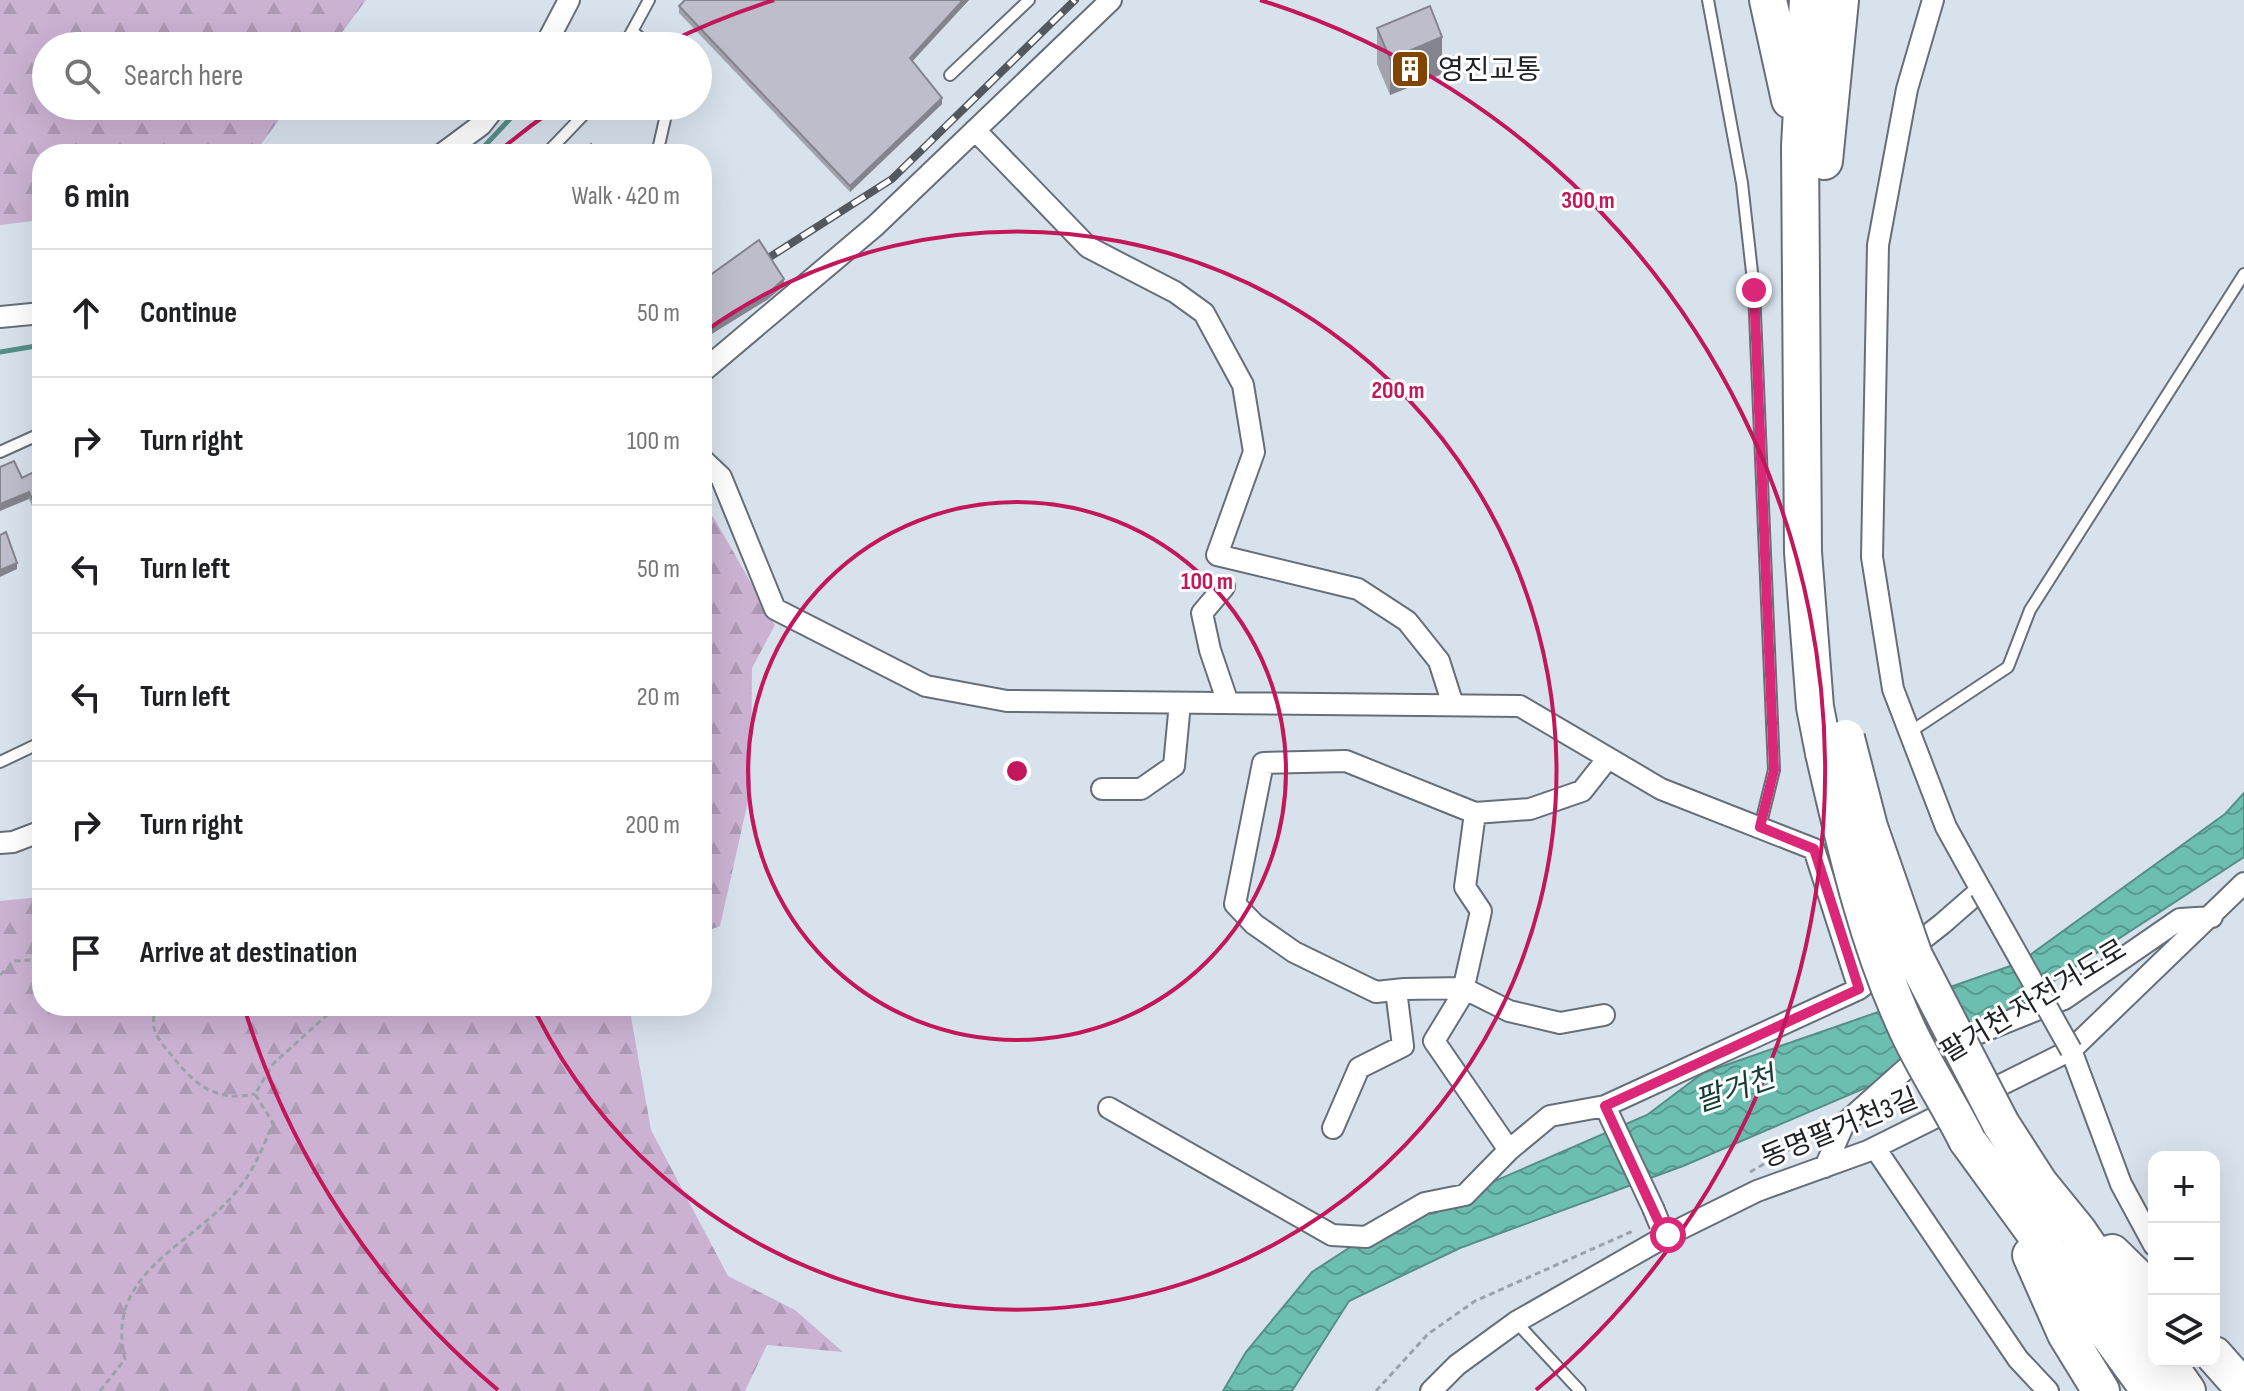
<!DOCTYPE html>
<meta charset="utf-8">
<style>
:root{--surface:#fff;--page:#f6f6f6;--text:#202124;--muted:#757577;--line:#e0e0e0}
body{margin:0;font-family:"Sofia Sans Condensed","Noto Sans KR",sans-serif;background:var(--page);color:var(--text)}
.controls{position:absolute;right:24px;bottom:24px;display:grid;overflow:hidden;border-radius:16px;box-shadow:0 8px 32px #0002}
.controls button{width:72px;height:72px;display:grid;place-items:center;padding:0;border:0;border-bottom:2px solid var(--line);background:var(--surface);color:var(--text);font:40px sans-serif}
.stop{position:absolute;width:24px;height:24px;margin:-18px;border:6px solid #db2777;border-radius:50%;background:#fff}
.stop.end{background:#db2777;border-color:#fff;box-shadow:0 2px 8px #0008}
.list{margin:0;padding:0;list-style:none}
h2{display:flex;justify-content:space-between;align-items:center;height:104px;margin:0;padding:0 32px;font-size:34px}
h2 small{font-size:26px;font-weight:400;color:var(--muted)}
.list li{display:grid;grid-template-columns:52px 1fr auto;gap:24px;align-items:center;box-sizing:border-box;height:128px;padding:0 32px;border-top:2px solid var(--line)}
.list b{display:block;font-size:30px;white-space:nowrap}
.list em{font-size:26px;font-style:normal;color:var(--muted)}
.icon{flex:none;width:44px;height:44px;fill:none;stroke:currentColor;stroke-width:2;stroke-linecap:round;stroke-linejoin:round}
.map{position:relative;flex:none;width:2244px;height:1391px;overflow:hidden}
.search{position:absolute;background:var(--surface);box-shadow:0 8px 32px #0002;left:32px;top:32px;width:680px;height:88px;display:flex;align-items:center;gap:20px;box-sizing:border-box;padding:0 28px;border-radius:44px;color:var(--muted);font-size:30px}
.panel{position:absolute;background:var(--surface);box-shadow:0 8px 32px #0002;left:32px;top:144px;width:680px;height:872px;border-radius:32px}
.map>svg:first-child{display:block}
.forest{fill:url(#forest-firs)}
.water{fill:url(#water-waves);stroke:#558f87;stroke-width:2}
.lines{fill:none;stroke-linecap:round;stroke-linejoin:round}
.stream{stroke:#558f87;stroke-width:5}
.service-casing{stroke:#666f79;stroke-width:14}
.minor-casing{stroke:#666f79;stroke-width:24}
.motorway-casing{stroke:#666f79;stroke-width:40}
.path{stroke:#9aa2aa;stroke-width:3;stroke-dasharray:6 4;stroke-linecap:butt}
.service{stroke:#fff;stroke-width:10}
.minor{stroke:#fff;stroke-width:20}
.motorway{stroke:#fff;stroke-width:36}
.rail-casing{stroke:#53585e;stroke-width:8}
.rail{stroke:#fff;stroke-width:5;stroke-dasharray:15;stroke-linecap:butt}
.minor-bridge-casing{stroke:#666f79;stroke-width:24;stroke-linecap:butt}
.motorway-bridge-casing{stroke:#666f79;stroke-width:40;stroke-linecap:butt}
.minor-bridge{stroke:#fff;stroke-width:20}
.motorway-bridge{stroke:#fff;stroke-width:36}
.wall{fill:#a3a3af}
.shaded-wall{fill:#84848e}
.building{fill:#bdbdcb;stroke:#84848e;stroke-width:2}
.route{stroke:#db2777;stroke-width:10}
.ring{fill:none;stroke:#c2185b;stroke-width:4}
.labels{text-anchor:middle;stroke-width:6;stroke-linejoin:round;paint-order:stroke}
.poi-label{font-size:28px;fill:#1e2226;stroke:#fff;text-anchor:start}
.street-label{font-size:28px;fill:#1e2226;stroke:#fff}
.water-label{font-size:30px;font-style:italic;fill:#163d38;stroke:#fff}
.centre{fill:#c2185b;stroke:#fff;stroke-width:4}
.ring-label{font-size:24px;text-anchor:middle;font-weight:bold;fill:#c2185b;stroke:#fff;stroke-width:6;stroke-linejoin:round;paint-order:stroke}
</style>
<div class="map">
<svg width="2244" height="1391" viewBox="0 0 2244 1391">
<defs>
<pattern id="forest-firs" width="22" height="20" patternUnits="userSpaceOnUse" patternTransform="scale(2)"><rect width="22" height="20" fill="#cbb2d3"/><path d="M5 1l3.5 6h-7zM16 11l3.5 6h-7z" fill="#ae99b5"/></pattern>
<pattern id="water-waves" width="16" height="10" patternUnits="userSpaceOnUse" patternTransform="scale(2)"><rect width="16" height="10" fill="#6cbeb1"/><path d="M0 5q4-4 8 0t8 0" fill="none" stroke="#589a90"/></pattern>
</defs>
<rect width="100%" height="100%" fill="#d8e2ed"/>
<path class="forest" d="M0,0h366l-34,46h-286v60h243l-35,48h-212v66l-42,5z
M702,508l12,10 61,107 -23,43 -1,120 -31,138 -18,7z
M42,897v109h590l-2,5 21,119 77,146 67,34 48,42 -76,-7 -22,46h-745v-490z"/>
<path class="water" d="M2244,793v64l-232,151 -93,49 -33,22 -203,87 -223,82 -111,53 -57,90h-69l23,-39 66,-80 54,-35 281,-122 56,-42 316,-110 206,-149z"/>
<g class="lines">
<path class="stream" d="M477,154l45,-48
M0,352l42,-7"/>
<g class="service-casing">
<path id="service" d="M1708,0l34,183 12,107 20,480 -14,57
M632,31l18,15
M624,46l25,-46
M950,75l79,-75
M546,154l46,-48
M657,154l11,-48
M0,452l42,-19
M1910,732l98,-65 22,-57 214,-336
M0,762l42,-20
M1516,1322l64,69"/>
</g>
<g class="minor-casing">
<path id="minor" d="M545,46l24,-46
M975,130l113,117 87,45 29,21 39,72 11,67 -37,103 141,34 49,32 32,40 14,44
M442,154l39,-29 15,-19
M0,317l42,-4
M702,372l173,-146 236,-226
M702,459l19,18 54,132 151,77 81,15 513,5 141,83 153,60 45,140
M1224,587l-22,26 8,37 18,53
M1102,789h39l33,-23 6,-63
M1475,813l-129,-52 -83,2 -28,141 19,20 40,28 82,40 28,-3 59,-1 46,23 51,12 44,-8
M0,843l13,-1 29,-11
M2071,1050l50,134 33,61
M1109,1108l223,127 34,2 59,-34 40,-8 44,-45 41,-34 55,-10
M1333,1128l26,-60 44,-22 -7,-56
M1875,1148l143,211 30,32
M1509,1150l-75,-109 28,-46 19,-84 -16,-24 10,-74 55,-4 52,-18 26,-33
M1825,1167l19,-43 75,-67 145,-58 116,-80 32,-2
M1653,1208l-48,-102 254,-117 83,-65 39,-34 -35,-63 -53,-138 -21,-132 6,-312 29,-156 26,-89
M1431,1391l26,-26 59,-43 152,-87 89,-44 111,-40 203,-101 173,-167"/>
</g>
<g class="motorway-casing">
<path id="motorway" d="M1768,0l22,100
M1808,0l-8,146 3,406 12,155 9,46
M1824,161l16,-161
M2001,1124l38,59 39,48 76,112
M1967,1140l183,251
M2112,1253l42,41
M2031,1255l35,79 35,57
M2214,1355l30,34
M2166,1361l21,30"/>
</g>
<path class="path" d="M0,975l15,-14 16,-1 11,-10
M152,1006c3,9 0,17 3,25 3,9 12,19 18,26 23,29 43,45 82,37
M1750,1172l70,-40
M100,1391l25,-32c-22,-91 74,-114 117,-175 14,-18 22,-40 31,-61l-18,-29 18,-30 64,-58
M1376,1391l52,-57 47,-33 158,-70"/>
<use href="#service" class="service"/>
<use href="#minor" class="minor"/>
<use href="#motorway" class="motorway"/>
<g class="rail-casing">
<path id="rail" d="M751,269l141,-90 183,-179"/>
</g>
<use href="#rail" class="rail"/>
<g class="minor-bridge-casing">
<path id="minor-bridge" d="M1981,890l90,160
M1653,1208l7,17"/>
</g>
<g class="motorway-bridge-casing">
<path id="motorway-bridge" d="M1846,738l23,89 45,129 87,168
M1824,753c22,95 43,191 85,280 17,36 40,71 58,107"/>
</g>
<use href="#minor-bridge" class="minor-bridge"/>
<use href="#motorway-bridge" class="motorway-bridge"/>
</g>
<path class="wall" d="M685,0h284l-57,61 30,43 -92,88 -171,-179v-7z
M1377,28l65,46 -52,21 -13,-31z
M42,468v59l-13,-28 -7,-21z"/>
<path class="shaded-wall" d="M963,0h6l-59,64v-6z
M1442,37v37l-52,21v-36z
M942,98v6l-92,88v-6z
M784,279v7l-17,14 -65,40v-6z
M29,492v7l-29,12v-7z
M17,563v6l-17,8v-7z"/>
<path class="building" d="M685,0h278l-53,58 32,40 -92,88 -171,-180z
M1430,6l12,31 -52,22 -13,-31z
M591,144l9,10h-19z
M759,240l25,39 -17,15 -65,40v-53z
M14,461l8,17 20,-10v53l-13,-29 -29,12v-37z
M6,532l11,31 -17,7v-35z"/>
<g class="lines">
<path class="route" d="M1668,1235l-8,-10 -55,-119 254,-117 -45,-140 -54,-22 14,-57 -20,-480"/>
</g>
<g class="ring">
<circle cx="1017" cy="771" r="269"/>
<path d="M704 332A539 539 0 1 1 533 1007"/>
<path d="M498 1390A808 808 0 0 1 244 1007M498 152A808 808 0 0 1 554 109M663 45A808 808 0 0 1 774 0M1260 0A808 808 0 0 1 1536 1390"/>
</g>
<defs>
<g id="building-square" transform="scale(2)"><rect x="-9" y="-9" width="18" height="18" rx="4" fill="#814500" stroke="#fff"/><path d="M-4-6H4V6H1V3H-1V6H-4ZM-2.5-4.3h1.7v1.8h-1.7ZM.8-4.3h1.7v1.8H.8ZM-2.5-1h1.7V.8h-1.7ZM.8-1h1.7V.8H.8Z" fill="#fff"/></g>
</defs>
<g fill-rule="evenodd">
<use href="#building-square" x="1410" y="69"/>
</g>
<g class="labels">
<g class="poi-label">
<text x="1438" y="79">영진교통</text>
</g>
<g class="street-label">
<text transform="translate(2033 1000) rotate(-31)" y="10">팔거천 자전거도로</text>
<text transform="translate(1839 1127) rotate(-22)" y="10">동명팔거천3길</text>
</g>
<g class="water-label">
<text transform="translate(1735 1089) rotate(-19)" y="10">팔거천</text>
</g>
</g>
<circle cx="1017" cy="771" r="12" class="centre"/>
<g class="ring-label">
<text x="1588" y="208">300 m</text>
<text x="1398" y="398">200 m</text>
<text x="1207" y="589">100 m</text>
</g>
</svg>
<div class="controls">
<button>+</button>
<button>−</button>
<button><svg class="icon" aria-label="layers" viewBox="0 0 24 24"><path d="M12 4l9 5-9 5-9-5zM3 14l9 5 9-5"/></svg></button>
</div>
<div class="stop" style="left:1668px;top:1235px"></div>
<div class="stop end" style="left:1754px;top:290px"></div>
<div class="search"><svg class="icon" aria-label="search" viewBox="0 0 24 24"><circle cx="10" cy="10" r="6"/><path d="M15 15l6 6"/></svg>Search here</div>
<section class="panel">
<h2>6 min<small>Walk · 420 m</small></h2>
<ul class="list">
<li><svg class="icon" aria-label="ahead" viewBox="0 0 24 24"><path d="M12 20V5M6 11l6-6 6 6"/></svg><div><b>Continue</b></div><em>50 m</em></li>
<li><svg class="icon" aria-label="right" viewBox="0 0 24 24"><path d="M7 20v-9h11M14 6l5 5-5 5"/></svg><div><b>Turn right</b></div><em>100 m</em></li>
<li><svg class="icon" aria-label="left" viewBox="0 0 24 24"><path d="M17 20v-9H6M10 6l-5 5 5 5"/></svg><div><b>Turn left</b></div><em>50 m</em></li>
<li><svg class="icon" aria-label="left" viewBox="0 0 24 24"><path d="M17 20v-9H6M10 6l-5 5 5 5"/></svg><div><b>Turn left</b></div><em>20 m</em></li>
<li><svg class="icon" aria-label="right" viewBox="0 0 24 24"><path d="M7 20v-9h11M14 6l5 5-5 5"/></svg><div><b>Turn right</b></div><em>200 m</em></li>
<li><svg class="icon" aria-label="arrive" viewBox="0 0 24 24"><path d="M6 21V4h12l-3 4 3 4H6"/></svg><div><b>Arrive at destination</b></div></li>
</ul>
</section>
</div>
